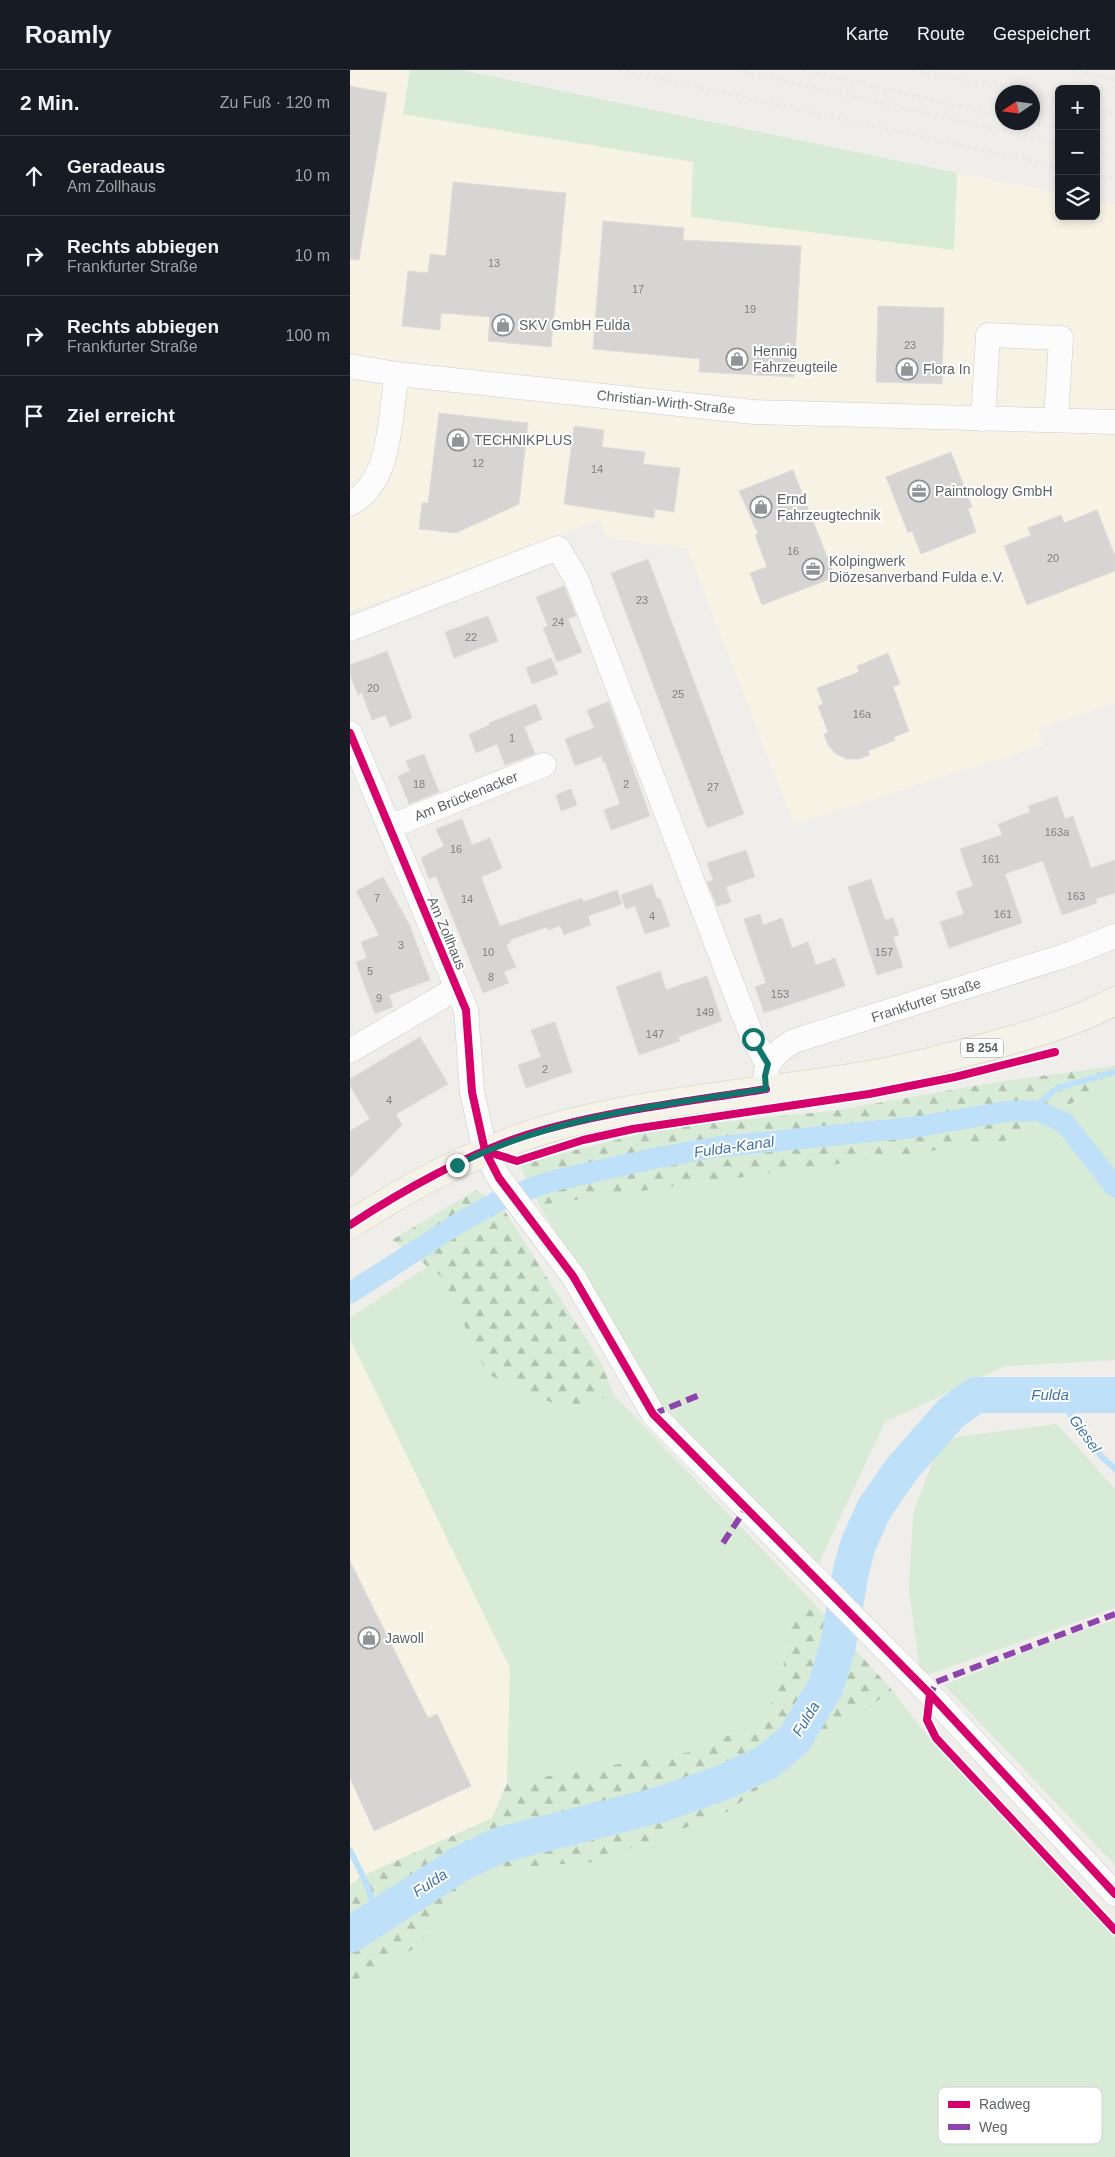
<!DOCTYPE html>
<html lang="de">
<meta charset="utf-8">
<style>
:root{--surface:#171b24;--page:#242831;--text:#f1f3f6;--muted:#9ea1a6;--line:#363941}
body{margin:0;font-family:Arial,sans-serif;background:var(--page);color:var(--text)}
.controls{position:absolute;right:15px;top:15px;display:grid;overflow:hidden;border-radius:8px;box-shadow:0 2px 8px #0003}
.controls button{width:45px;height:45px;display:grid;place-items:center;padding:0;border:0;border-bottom:1px solid var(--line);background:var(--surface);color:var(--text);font:25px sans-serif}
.compass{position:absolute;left:645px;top:15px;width:45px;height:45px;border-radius:50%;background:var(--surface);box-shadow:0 2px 8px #0003;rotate:257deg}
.stop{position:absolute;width:15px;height:15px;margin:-11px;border:4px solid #0f766e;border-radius:50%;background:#fff}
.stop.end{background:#0f766e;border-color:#fff;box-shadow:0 1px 5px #0008}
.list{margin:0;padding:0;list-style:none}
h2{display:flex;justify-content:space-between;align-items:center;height:65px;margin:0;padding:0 20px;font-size:21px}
h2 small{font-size:16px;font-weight:400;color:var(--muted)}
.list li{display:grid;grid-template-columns:32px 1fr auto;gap:15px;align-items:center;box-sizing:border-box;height:80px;padding:0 20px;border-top:1px solid var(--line)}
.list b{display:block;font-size:19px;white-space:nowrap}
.list p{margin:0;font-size:16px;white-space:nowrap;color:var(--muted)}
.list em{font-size:16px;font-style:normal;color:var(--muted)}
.icon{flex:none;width:28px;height:28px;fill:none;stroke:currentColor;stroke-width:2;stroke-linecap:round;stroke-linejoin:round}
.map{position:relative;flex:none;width:765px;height:2087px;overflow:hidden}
header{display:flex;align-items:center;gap:30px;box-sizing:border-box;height:70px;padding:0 25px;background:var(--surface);border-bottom:1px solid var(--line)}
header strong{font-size:24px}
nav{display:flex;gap:28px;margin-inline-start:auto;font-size:18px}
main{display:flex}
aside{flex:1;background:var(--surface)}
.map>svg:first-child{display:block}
.commercial{fill:#f7f3e4}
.grass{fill:#d8ebd6}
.forest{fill:url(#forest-firs)}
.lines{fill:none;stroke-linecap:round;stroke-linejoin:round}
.stream{stroke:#bfe0f9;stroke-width:6}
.canal{stroke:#bfe0f9;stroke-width:21}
.river{stroke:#bfe0f9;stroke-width:36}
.building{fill:#d6d5d3;stroke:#deddd9}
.minor-casing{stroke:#cbcccc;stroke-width:25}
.major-casing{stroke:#d7ceb8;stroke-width:29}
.minor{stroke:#fdfcfc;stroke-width:24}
.major{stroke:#f4f2e9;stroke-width:28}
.rail{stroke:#e4e4e4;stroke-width:4;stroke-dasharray:1 6;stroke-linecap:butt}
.quiet{stroke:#8e44ad;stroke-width:6;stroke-dasharray:12 6;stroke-linecap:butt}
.cycleway-casing{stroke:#fff;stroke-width:11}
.cycleway{stroke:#d6006c;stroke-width:8}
.route{stroke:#0f766e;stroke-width:6}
.labels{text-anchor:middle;stroke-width:4;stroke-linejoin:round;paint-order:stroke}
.number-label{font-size:11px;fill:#7e8184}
.shield{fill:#fff;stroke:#8f9295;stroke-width:1}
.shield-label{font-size:12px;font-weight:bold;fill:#5f6368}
.poi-label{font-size:14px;fill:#5f6368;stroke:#fff;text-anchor:start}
.street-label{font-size:14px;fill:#5f6368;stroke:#fff}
.water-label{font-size:15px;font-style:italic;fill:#4174aa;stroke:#fff}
.key{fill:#fff;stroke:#cfd0d2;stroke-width:1}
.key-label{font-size:14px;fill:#5f6368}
</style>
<header>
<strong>Roamly</strong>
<nav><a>Karte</a><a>Route</a><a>Gespeichert</a></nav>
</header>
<main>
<aside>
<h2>2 Min.<small>Zu Fuß · 120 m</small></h2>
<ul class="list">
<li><svg class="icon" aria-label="ahead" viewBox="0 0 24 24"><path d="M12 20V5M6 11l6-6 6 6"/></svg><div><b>Geradeaus</b><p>Am Zollhaus</p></div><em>10 m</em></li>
<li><svg class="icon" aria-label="right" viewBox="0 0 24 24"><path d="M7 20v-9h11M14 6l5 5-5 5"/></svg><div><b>Rechts abbiegen</b><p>Frankfurter Straße</p></div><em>10 m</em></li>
<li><svg class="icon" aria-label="right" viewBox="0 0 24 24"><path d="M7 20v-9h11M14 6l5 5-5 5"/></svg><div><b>Rechts abbiegen</b><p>Frankfurter Straße</p></div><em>100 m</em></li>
<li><svg class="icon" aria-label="arrive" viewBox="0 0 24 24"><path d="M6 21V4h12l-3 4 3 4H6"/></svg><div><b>Ziel erreicht</b></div></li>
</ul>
</aside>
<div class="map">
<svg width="765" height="2087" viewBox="0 0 765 2087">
<defs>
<pattern id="forest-firs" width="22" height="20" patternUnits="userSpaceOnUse" patternTransform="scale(1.25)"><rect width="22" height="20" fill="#d8ebd6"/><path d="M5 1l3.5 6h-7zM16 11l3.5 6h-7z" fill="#b2c2b1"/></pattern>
</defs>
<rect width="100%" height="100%" fill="#efeeea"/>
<path class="commercial" d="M0,0h60l-6,44 289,48 -2,54 263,33 3,-76 102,20v23h37v-16l19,4v499l-78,25 7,17 -250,79 -107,-276 -80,-10 -7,-18 -250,92z
M0,1269l160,329 -3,115 -15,35 -130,58 -12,9z"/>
<path class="grass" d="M60,0h51l496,103 -3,77 -263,-33 2,-55 -290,-48z
M765,1005v285l-110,6 -120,56 -67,143 -154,-156 -125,-204 478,-66z
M78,1196l14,11 45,97 79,35 48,-14 196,204 -21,15 -7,65 -18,41 -74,32 -183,31 3,-115 -160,-329v-21z
M707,1354l58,65v119l-190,68 -6,-11 -10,-75 4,-76 28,-75z
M765,1550v245l-171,-180 122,-49z
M542,1620l36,47 187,201v219h-765v-174l65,-35 60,-78 120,-8 132,-50z"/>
<path class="forest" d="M765,996v9l-98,64 -478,66 -20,-41 149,-37 164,-16 165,-29z
M126,1120l29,21 97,153 12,31 -48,14 -79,-35 -45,-97 -50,-37z
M460,1529l82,91 -165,122 -132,50 -120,8 -60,78 -65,35v-98l12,-9 130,-58 15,-35 183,-31 74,-32 18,-41 7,-65z"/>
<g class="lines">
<path class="stream" d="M679,1041l29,-23 57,-16
M707,1326l44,60 14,13
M0,1780l17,35 11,32"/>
<path class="canal" d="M0,1223l109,-70 43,-24 50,-18 104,-23 61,-11 199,-20 93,-16h29l27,12 50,64"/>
<path class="river" d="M0,1865l110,-71 40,-19 162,-41 62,-22 43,-20 27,-22 32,-54 12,-41 13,-74 7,-26 16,-36 27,-39 50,-57 25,-18h139"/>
</g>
<path class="building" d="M0,16l37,7 -28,167 -9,-1z
M103,112l113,11 -15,154 -63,-6 2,-24 -49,-4 -1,17 -38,-4 6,-55 20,2 2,-19 16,2z
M253,151l81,7 -1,12 118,6 -7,131 -95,-5 1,-13 -107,-10z
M528,236l66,2 -2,76 -66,-2z
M89,343l89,10 -9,81 -63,29 -37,-4 3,-26h6z
M224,356l30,4 -2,17 43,5 -2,12 37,4 -6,44 -19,-3 -1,9 -90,-14z
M601,382l21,55 -4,1 8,24 -55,22 -9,-23 -4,2 -22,-56z
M443,400l42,107 -73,28 -12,-32 17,-6 -12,-32 3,-1 -19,-43z
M747,440l18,46v15l-88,34 -23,-59 27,-11 -3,-7 33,-13 3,8z
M298,489l96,255 -37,14 -96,-255z
M214,516l12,30 -8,3 14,33 -25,10 -14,-34 5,-2 -12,-29z
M138,546l10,25 -44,17 -9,-26z
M37,581l25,67 -22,9 -4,-12 -14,5 -10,-27 -4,2 -8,-20v-10z
M538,583l12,31 -7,3 16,44 -15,6 1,3 -27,11 2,4 -11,4h-12l-11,-5 -8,-9 -4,-11 4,-2 -10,-26 5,-2 -6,-16 42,-16 -2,-6z
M201,588l7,16 -26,10 -6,-16z
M259,632l41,114 -39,14 -7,-20 16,-6 -15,-42h-2l-2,-6 -26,10 -10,-27 29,-11 -7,-18z
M186,634l6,15 -18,8 11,27 -30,11 -8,-21 -21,9 -7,-19 21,-9 -1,-2z
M74,684l15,38 -30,12 -11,-28 12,-5 -4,-10z
M221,719l6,16 -16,6 -5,-16z
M707,726l8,23 8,-3 18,52 24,-8v33l-20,6 2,4 -35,12 -19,-54 -38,13 17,49 -73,25 -9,-26 24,-8 -8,-22 17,-6 -13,-37 42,-14 -4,-11 32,-12 -2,-6z
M112,749l10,26 18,-7 12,30 -21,9 19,49 82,-28 1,4 34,-12 5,14 -34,12 3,9 -27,10 -4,-9 -12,4 -1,-3 -38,13 2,3 -5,2 10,22 -12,5 5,11 -26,10 -47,-117 -7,3 -8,-21 23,-12 -8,-17z
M396,780l9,27 -29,10 5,15 -14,4 -10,-24 6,-2 -6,-17z
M33,807l27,49 20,54 -41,15 4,12 -18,7 -19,-52 11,-4 -6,-16 18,-7 -23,-44z
M521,809l14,41 8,-2 6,17 -6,2 10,30 -26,8 -29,-88z
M302,814l5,15 3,-1 10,28 -25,8 -10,-28 -9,3 -5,-14z
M410,844l3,11 19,-7 10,30 16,-6 8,23 19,-7 10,28 -81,27 -9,-26 11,-4 -22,-64z
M310,901l6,19 41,-14 15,45 -44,16 2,4 -41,14 -23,-68z
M205,952l17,50 -46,16 -8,-23 23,-8 -10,-27z
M70,967l28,47 -52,30 6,11 -52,53v-47l20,-12 -20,-33v-7z
M0,1491l78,157 9,-4 34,72 -97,45 -24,-53z"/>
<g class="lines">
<g class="minor-casing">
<path id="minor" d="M0,296l47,8 357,38 361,10
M633,349l5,-84 73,3 -5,82
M0,434c43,-23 39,-87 47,-130
M0,559l208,-81 18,30 177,461 15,25
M0,663l116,277 6,82 13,59 14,27 74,98 80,138 277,280 185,200
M39,757l155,-62
M0,981l107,-63
M415,1009c1,-19 14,-29 29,-38l276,-87 45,-18"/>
</g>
<g class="major-casing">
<path id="major" d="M0,1155c67,-44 141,-82 219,-102 102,-25 208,-32 311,-50 38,-7 76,-18 114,-28 41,-12 83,-23 121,-44"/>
</g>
<use href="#minor" class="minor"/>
<use href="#major" class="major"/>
<path class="rail" d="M270,0l439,97
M388,0l321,74
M453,0l199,46
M564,0l106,22
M723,0l42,10
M682,25l27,6
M746,39l19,4
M682,52l27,7
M746,67l19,5
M746,82l19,5
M746,105l19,5"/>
<path class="quiet" d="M303,1344l49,-20
M373,1473l23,-35
M579,1628l7,-16 179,-68"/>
<g class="cycleway-casing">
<path id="cycleway" d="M0,663l116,277 6,82 13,59 14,27 74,98 80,138 277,280 185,200
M135,1081l32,10 66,-21 50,-11 236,-35 86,-17 100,-25
M0,1155c51,-34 118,-71 176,-90 78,-24 160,-33 240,-46
M580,1624l-3,26 9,18 179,192"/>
</g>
<use href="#cycleway" class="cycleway"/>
</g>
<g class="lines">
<path class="route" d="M107,1095c95,-49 205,-60 309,-76l-1,-13 3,-12 -15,-25"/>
</g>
<defs>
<g id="shop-ring" transform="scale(1.125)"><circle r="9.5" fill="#fff" stroke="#919496" stroke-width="1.5"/><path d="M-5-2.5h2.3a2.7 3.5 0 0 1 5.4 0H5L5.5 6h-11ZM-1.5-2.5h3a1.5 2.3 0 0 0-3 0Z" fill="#919496"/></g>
<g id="office-ring" transform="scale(1.125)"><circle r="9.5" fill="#fff" stroke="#919496" stroke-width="1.5"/><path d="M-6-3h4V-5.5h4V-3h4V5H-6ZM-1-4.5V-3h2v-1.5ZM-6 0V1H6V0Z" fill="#919496"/></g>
</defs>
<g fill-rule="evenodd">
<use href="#shop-ring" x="153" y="255"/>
<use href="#shop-ring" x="387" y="289"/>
<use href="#shop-ring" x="557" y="299"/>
<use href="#shop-ring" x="108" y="370"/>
<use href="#office-ring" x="569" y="421"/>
<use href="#shop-ring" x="411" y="437"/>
<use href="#office-ring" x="463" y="499"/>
<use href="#shop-ring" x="19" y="1568"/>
</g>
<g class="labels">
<g class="number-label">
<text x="144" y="197">13</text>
<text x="288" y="223">17</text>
<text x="400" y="243">19</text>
<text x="560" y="279">23</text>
<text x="128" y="397">12</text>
<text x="247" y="403">14</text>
<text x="443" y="485">16</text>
<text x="703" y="492">20</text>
<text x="292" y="534">23</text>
<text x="208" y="556">24</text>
<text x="121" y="571">22</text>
<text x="23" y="622">20</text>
<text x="328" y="628">25</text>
<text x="512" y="648">16a</text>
<text x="162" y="672">1</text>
<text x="69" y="718">18</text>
<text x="276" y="718">2</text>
<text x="363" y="721">27</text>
<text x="707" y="766">163a</text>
<text x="106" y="783">16</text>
<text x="641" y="793">161</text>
<text x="726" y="830">163</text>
<text x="27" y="832">7</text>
<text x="117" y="833">14</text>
<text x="653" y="848">161</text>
<text x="302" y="850">4</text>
<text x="51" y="879">3</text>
<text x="138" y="886">10</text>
<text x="534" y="886">157</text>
<text x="20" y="905">5</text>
<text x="141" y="911">8</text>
<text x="430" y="928">153</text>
<text x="29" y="932">9</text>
<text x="355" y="946">149</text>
<text x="305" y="968">147</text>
<text x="195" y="1003">2</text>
<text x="39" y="1034">4</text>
</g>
<rect class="shield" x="611" y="968.5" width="42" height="19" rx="4"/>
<g class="shield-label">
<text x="632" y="982">B 254</text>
</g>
<g class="poi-label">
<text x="169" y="260">SKV GmbH Fulda</text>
<text x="403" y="286">Hennig<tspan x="403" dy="16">Fahrzeugteile</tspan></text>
<text x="573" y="304">Flora In</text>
<text x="124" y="375">TECHNIKPLUS</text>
<text x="585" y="426">Paintnology GmbH</text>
<text x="427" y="434">Ernd<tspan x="427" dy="16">Fahrzeugtechnik</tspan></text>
<text x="479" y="496">Kolpingwerk<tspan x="479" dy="16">Diözesanverband Fulda e.V.</tspan></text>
<text x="35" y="1573">Jawoll</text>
</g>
<g class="street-label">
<text transform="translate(316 332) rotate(6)" y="5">Christian-Wirth-Straße</text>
<text transform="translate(116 726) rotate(-22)" y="5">Am Brückenacker</text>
<text transform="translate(97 863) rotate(67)" y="5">Am Zollhaus</text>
<text transform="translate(576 930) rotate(-18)" y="5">Frankfurter Straße</text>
</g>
<g class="water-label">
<text transform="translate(384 1077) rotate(-8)" y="5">Fulda-Kanal</text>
<text x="700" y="1330">Fulda</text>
<text transform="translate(735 1364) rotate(54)" y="5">Giesel</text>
<text transform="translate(456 1649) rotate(-58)" y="5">Fulda</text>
<text transform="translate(80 1813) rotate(-33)" y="5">Fulda</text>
</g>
</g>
<rect x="588" y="2017" width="164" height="57" rx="8" class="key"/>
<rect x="598" y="2031" width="22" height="7" fill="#d6006c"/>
<rect x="598" y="2054" width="22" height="6" fill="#8e44ad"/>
<g class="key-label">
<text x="629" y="2039">Radweg</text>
<text x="629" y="2062">Weg</text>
</g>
</svg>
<div class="controls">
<button>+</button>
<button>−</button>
<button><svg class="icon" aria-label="layers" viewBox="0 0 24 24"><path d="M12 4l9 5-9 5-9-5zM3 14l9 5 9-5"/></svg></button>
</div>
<svg class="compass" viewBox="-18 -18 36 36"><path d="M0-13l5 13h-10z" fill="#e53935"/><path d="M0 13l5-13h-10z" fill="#9ea1a6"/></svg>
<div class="stop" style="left:403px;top:969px"></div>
<div class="stop end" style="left:107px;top:1095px"></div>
</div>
</main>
